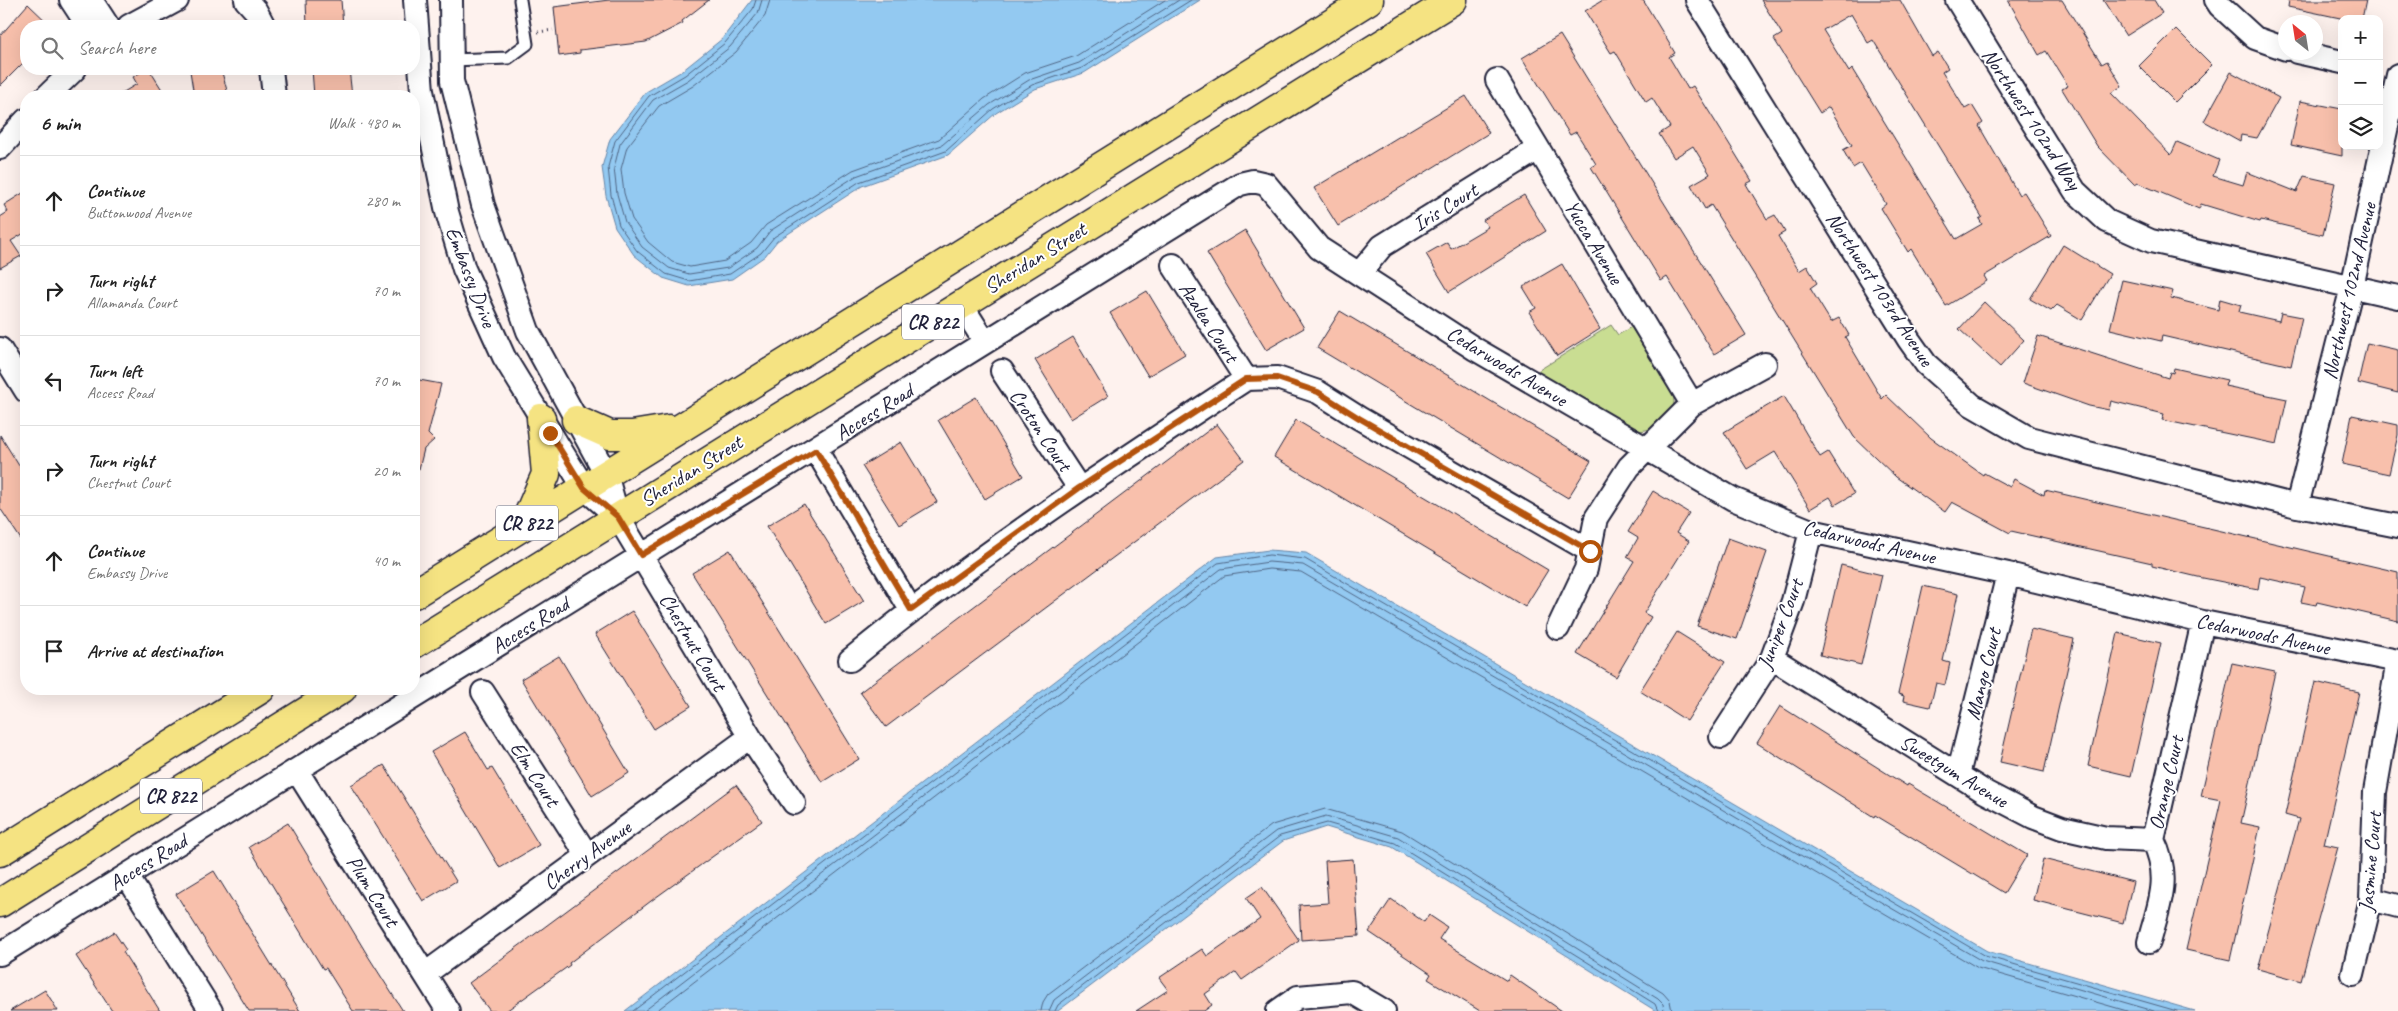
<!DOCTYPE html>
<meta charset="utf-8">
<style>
:root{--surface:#fff;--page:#f2f2f2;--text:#222;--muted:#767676;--line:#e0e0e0}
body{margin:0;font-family:Caveat,sans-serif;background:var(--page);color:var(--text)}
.controls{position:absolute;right:15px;top:15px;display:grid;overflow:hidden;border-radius:10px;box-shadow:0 5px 20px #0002}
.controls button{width:45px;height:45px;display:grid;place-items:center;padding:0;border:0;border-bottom:1px solid var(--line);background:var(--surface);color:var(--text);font:25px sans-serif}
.compass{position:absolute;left:2278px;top:15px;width:45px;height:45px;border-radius:50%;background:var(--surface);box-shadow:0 5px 20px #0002;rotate:330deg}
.stop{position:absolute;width:15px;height:15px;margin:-11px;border:4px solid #b45309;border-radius:50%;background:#fff}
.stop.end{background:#b45309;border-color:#fff;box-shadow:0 1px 5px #0008}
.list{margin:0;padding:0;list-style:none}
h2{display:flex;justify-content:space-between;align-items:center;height:65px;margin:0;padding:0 20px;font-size:21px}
h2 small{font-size:16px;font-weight:400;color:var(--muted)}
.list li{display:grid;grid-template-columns:32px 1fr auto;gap:15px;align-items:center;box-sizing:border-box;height:90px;padding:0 20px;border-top:1px solid var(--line)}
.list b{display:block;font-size:19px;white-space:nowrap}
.list p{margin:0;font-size:16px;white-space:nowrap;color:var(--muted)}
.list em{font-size:16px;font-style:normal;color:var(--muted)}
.icon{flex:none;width:28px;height:28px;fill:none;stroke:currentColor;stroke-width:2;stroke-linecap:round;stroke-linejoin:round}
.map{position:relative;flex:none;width:2398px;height:1011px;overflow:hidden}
.search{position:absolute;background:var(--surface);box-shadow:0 5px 20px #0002;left:20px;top:20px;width:400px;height:55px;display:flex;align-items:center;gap:12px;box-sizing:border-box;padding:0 18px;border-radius:20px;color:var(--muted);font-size:19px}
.panel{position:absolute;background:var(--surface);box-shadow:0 5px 20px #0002;left:20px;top:90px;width:400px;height:605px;border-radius:20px}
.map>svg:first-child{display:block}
.green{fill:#c9dd92;stroke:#768066}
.water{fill:#93c9f1;stroke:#6686a8}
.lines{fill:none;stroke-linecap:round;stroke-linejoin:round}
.shore{stroke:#4f6584;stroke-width:1}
.building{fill:#f8c0ac;stroke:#22223b;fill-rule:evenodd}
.lane-casing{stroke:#22223b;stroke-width:15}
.street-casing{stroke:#22223b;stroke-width:26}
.primary-casing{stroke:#22223b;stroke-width:31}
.path{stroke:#22223b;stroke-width:3;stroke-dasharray:1 4;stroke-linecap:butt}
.lane{stroke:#fff;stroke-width:11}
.street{stroke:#fff;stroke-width:22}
.primary{stroke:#f5e382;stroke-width:28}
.route{stroke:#b45309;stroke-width:6}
.labels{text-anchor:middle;stroke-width:4;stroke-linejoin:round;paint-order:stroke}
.shield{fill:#fff;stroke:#646476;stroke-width:1}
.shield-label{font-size:20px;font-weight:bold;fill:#22223b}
.street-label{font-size:21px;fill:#22223b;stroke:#fff}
</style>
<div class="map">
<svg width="2398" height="1011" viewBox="0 0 2398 1011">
<rect width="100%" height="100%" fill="#fef2ee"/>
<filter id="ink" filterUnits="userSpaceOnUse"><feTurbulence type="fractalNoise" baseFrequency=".02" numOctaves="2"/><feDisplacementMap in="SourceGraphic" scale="10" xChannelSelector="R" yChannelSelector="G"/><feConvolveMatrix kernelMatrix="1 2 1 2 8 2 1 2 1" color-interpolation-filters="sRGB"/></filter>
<g filter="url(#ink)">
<path class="green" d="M1611,325l7,10 13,-8 40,63c1,3 3,8 3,12 -2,18 -21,29 -37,29l-101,-59z"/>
<path class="water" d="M752,0h448l-116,73 -49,16 -39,24 -48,42 -86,31 -85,55 -12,15 -33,23 -43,7 -26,-8 -29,-23 -19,-28 -9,-31 -4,-29 8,-28 36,-47 36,-21 40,-32z
M1269,550l37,3 681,398 208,60h-539l-264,-164 -66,-20 -43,14 -225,170h-433l592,-454z"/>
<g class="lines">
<path class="shore" d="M756,0l-3,9 -28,34 -40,32 -36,21 -34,45 -7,26 3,28 8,30 18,26 29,23 23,7 41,-7 31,-21 13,-16 85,-55 87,-31 47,-42 39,-24 50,-17 109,-68
M762,0l-4,13 -28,34 -42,33 -35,20 -33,44 -6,24 3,26 8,28 17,25 27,21 20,6 39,-6 29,-20 13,-17 86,-55 86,-31 47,-40 40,-25 50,-17 100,-63
M770,0l-5,16 -29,36 -43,34 -34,20 -32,41 -6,22 3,24 8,26 16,23 24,20 18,5 35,-6 26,-18 15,-18 87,-55 86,-31 45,-40 41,-26 51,-17 89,-56
M633,1011l585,-448 51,-8 36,4 680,397 192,55
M644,1011l577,-442 48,-7 34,3 679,396 172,50
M656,1011l568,-435 45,-7 32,3 677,396 149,43
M1041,1011l2,-9 5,-8 224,-169 53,-16 77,22 261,162 7,8 2,10
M1049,1011l5,-11 222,-169 50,-15 72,21 260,162 5,5 1,7
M1055,1011l3,-6 222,-169 47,-13 68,20 260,161 3,7"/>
</g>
<path class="building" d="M306,0h35l2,26h-36z
M609,0h100l-27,21 1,2 -37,19 -66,8v3l-21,3 -5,-49z
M1603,0h40l32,53 -6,4 19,32 5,-3 32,51 27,44 -6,3 21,35 8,-4 10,17 -7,4 21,35 8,-5 10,17 -7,5 21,34 8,-4 10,17 -4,2 37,62 4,-4 45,43 52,37 1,-2 26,14 4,-8 30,16 1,-5 353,82v49l-81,-19 -1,3 -15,-3 4,-15 -45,-10 -2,12 -60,-12 -46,-11v-3l-141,-32 -1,2 -58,-31 -7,10 -49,-35 -42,-40 -143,-232 -6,4 -14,-24 19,-11 -17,-28 -19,12 -15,-24 11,-7 -18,-29 -6,4 -31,-51 -4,2 -26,-42z
M1761,0h139l32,56 6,-4 10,16 -6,4 23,37 7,-4 11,18 -4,3 40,69 5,-3 27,44 -67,40 3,5 -41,25 -35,-57 -3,3 -27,-44 5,-4 -25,-41 -8,5 -10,-18 9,-5 -23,-38 -9,6 -46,-74 8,-5zM1851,14l17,29 5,-3 109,177 -3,2 3,5 -26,15 -104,-170 -3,3 -26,-42z
M2008,0h54l40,64 5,-3 15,25 -11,7 60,62 6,-13 42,18 -6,16 30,9 4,-13 50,20 7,-16 31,7 -12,52 -62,-15 -1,2 -59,-18 -2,5 -61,-26 -3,2 -38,-39 -35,-57 6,-3 -22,-35 -7,4z
M2103,0h51l8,13 -36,23z
M2289,0h77l-4,19h-17l-57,-12z
M28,4l23,22h-25v34l-26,26v-50z
M2176,29l36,36 -37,37 -36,-36z
M1560,35l186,300 -32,19 -47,-77 -6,4 -33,-54 -37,-60 5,-3 -20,-32 -6,3 -48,-77z
M146,69h3l17,27h-49l20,-12 -4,-7z
M202,69h19l7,25 -34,2 -4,-25z
M312,69h37l3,27h-38z
M2231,72l48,26 -22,40 -16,-3 -1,6 -36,-20z
M1466,96l23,37 -151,93 -24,-38z
M2300,101l42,8v47l-51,-11z
M26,191v41l-15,9 10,15 -21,12v-51l8,-5 -4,-7z
M1524,195l22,36 -97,61 -23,-38 21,-12 4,7 37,-22 -5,-7z
M1245,230l59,98 -38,22 -59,-97z
M2063,245l47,29 -28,46 -25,-15 -6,6 -21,-12z
M1562,264l38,65 -43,27 -28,-44 7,-4 -13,-21z
M2122,280l51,11 -2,7 47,12 2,-11 21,6 -2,7 40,9 2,-8 21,4 -11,49 -129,-30 -1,5 -51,-12z
M1147,291l38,63 -37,22 -38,-63z
M1984,302l40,38 -24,27 -41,-38z
M1340,311l251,150 -23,37 -251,-150z
M2038,336l130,42 2,-6 3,1 1,-5 53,12 -2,6 62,13 -10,45 -115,-24 2,-6 -53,-13 -2,9 -20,-4 -66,-23z
M1073,337l35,59 -37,23 -36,-59z
M2367,343l31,7v43l-40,-10z
M414,379l27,5 -13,50 6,6 -10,9 -5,20h-5z
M1784,396l36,61 8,-5 26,42 -19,11 -5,-8 -20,12 -35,-57 -28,17 -23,-37z
M976,397l47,79 -38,23 -47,-79z
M2352,415l46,10v10l-9,39 -47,-10z
M1296,420l252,150 -23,37 -251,-150z
M1217,424l27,36 -358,267 -26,-35z
M0,435l26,42v70l-26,-39z
M901,442l36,60 -38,23 -37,-59z
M1653,491l36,22 -13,20 13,8 -45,72 7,4 -35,60 -39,-23 57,-93 -7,-4 11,-19 -10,-6z
M804,504l60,97 -38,23 -59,-98z
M1728,538l39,14 -30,87 -40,-13z
M730,550l129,209 -37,23 -130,-209z
M1841,565l41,10 -21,90 -41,-10z
M1923,586l35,8 -15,67 7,2 -5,22 -9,-2 -6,24 -27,-6 1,-5 -6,-2z
M632,611l59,95 -37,23 -59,-95z
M2031,629l43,10 -30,133 -44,-10z
M1677,632l48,30 -38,59 -47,-30z
M2118,633l43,10 -30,133 -43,-10z
M559,656l70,117 -37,23 -71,-117z
M2232,663l43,9 -34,151 19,4 -30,133 -44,-10 35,-150 -20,-4z
M2315,682l44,10 -35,152 14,3 -37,134 -43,-12 41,-150 -14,-4z
M1780,706l127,80 1,-2 119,71 -23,38 -129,-78 -1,2 -117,-74z
M465,732l23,38 4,-2 47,77 -39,23 -69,-116z
M384,765l72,116 -33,20 -72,-116z
M736,785l26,36 -107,77 -86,65 1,2 -64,46h-16l-21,-28z
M288,823l80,133 35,55h-50l-27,-43 -3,1 -74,-122z
M1353,859l6,77 -58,4 -2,-35 29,-2 -3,-42z
M2043,859l90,23 -10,41 -90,-23z
M214,871l86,140h-51l-73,-117z
M1262,887l37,53 -57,40 -6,-8 -31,22 7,11 -8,6h-68l32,-21 -9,-12 43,-29 5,7 53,-37 -14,-21z
M1391,899l33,23 5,-7 18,12 -8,12 68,42 3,-6 52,36h-82l-52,-32 3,-5 -62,-42z
M114,932l12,18 -3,2 37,59h-48l-36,-55z
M45,990l13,21h-48z"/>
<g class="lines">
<g class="lane-casing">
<path id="lane" d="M451,60l57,-2 19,-14 -7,-44"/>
</g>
<g class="street-casing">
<path id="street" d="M71,0l17,26
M91,0l17,26
M246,0l10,11 8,15
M415,0l7,91 25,121 17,57 40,88 80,131 34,29
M451,0l1,81 31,124 45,126 78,143 12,43 132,220 44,66
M1697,0l212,340 17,24 46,41 57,33 268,68 101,20
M1957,0l118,191 32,30 44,20 247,56
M2216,0l4,6 35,32 31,11
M129,26l48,-26
M2297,52l45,10
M271,69l3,27
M1497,80l195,324
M47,96l28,-27
M0,148l26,-28
M1173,265l73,114
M1359,274l23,-28 156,-97
M961,304l24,38
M0,349l26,42
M1002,371l77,117
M816,450l95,160
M2297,506l55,-219 46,-212
M1558,628l28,-59 10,-51 33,-51 63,-63 73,-40
M1772,658l213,134 48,25 29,11 44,10 47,2
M850,660c125,-103 260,-192 396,-281l31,-1 41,14 41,26 231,133
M483,692l104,163
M1721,737l51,-79 21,-57 18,-70
M297,771l151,240
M1958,775l50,-201
M127,876l84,135
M2371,899l27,7
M2149,942c10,-38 23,-64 4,-102l50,-218
M0,954l1240,-770 13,-3 13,3 53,64 156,101 258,150 78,32 197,43 195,48 195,39
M425,974l325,-237
M2353,974l18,-75 4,-107 23,-131
M1278,1011l20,-14 54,-5 32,19"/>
</g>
<g class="primary-casing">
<path id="primary" d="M576,420l34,15h22l37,-6
M524,525l22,-51 -5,-56
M414,594l955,-594
M414,644l1039,-644
M0,852l261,-163
M0,903l342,-214"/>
</g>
<path class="path" d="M538,32l15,-2"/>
<use href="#lane" class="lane"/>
<use href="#street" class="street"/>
<use href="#primary" class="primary"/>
</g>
</g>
<g class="lines" filter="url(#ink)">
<path class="route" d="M550,433l34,55 34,29 23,38 175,-105 95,160 168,-122 167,-109 31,-1 41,14 41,26 231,133"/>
</g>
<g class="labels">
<g class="shield">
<rect x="902" y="304.5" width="62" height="35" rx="4"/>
<rect x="496" y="505.5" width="62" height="35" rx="4"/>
<rect x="140" y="778.5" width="62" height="35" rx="4"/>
</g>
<g class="shield-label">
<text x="933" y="329">CR 822</text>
<text x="527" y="530">CR 822</text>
<text x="171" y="803">CR 822</text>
</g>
<g class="street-label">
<text transform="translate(2032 119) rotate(57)" y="7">Northwest 102nd Way</text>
<text transform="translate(1445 207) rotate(-32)" y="7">Iris Court</text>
<text transform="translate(1594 242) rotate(59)" y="7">Yucca Avenue</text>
<text transform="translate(1035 258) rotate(-32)" y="7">Sheridan Street</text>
<text transform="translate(471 277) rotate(69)" y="7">Embassy Drive</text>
<text transform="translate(1880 289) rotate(57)" y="7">Northwest 103rd Avenue</text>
<text transform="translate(2349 291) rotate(-77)" y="7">Northwest 102nd Avenue</text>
<text transform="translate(1209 322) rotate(57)" y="7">Azalea Court</text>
<text transform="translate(1507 366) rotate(31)" y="7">Cedarwoods Avenue</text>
<text transform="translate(874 412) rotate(-32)" y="7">Access Road</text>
<text transform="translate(1041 430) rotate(56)" y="7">Croton Court</text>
<text transform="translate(691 471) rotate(-32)" y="7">Sheridan Street</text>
<text transform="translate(1869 542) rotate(13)" y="7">Cedarwoods Avenue</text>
<text transform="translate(1780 624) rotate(-69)" y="7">Juniper Court</text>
<text transform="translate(530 625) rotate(-32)" y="7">Access Road</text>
<text transform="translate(2263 634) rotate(12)" y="7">Cedarwoods Avenue</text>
<text transform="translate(693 642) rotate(59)" y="7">Chestnut Court</text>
<text transform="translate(1983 674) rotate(-76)" y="7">Mango Court</text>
<text transform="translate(1954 771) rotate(31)" y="7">Sweetgum Avenue</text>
<text transform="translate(535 774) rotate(57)" y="7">Elm Court</text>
<text transform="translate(2166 783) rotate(-77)" y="7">Orange Court</text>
<text transform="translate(587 855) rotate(-36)" y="7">Cherry Avenue</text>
<text transform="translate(148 862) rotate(-32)" y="7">Access Road</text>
<text transform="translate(2370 862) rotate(-85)" y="7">Jasmine Court</text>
<text transform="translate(373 891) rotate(58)" y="7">Plum Court</text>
</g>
</g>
</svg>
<div class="controls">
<button>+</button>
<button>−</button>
<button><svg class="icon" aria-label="layers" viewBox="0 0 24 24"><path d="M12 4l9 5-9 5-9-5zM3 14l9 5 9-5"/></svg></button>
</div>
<svg class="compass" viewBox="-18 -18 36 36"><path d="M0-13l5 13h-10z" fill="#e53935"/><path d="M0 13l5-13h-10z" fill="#767676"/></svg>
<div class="stop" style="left:1590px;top:551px"></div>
<div class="stop end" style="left:550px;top:433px"></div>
<div class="search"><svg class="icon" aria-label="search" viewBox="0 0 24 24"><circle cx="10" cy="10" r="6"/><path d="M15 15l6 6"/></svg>Search here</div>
<section class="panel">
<h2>6 min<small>Walk · 480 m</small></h2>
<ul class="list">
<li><svg class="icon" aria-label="ahead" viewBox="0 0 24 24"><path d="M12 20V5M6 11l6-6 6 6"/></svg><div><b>Continue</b><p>Buttonwood Avenue</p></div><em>280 m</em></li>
<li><svg class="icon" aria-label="right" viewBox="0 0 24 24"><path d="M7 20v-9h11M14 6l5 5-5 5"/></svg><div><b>Turn right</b><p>Allamanda Court</p></div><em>70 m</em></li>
<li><svg class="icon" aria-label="left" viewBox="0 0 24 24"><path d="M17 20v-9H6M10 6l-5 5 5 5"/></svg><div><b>Turn left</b><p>Access Road</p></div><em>70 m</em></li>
<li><svg class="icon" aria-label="right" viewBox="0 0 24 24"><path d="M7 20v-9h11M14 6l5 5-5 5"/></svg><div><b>Turn right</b><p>Chestnut Court</p></div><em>20 m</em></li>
<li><svg class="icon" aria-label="ahead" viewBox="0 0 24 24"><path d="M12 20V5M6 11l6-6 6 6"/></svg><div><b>Continue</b><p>Embassy Drive</p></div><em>40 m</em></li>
<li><svg class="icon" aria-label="arrive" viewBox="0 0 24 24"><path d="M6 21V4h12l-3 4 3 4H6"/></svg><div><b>Arrive at destination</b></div></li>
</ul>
</section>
</div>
